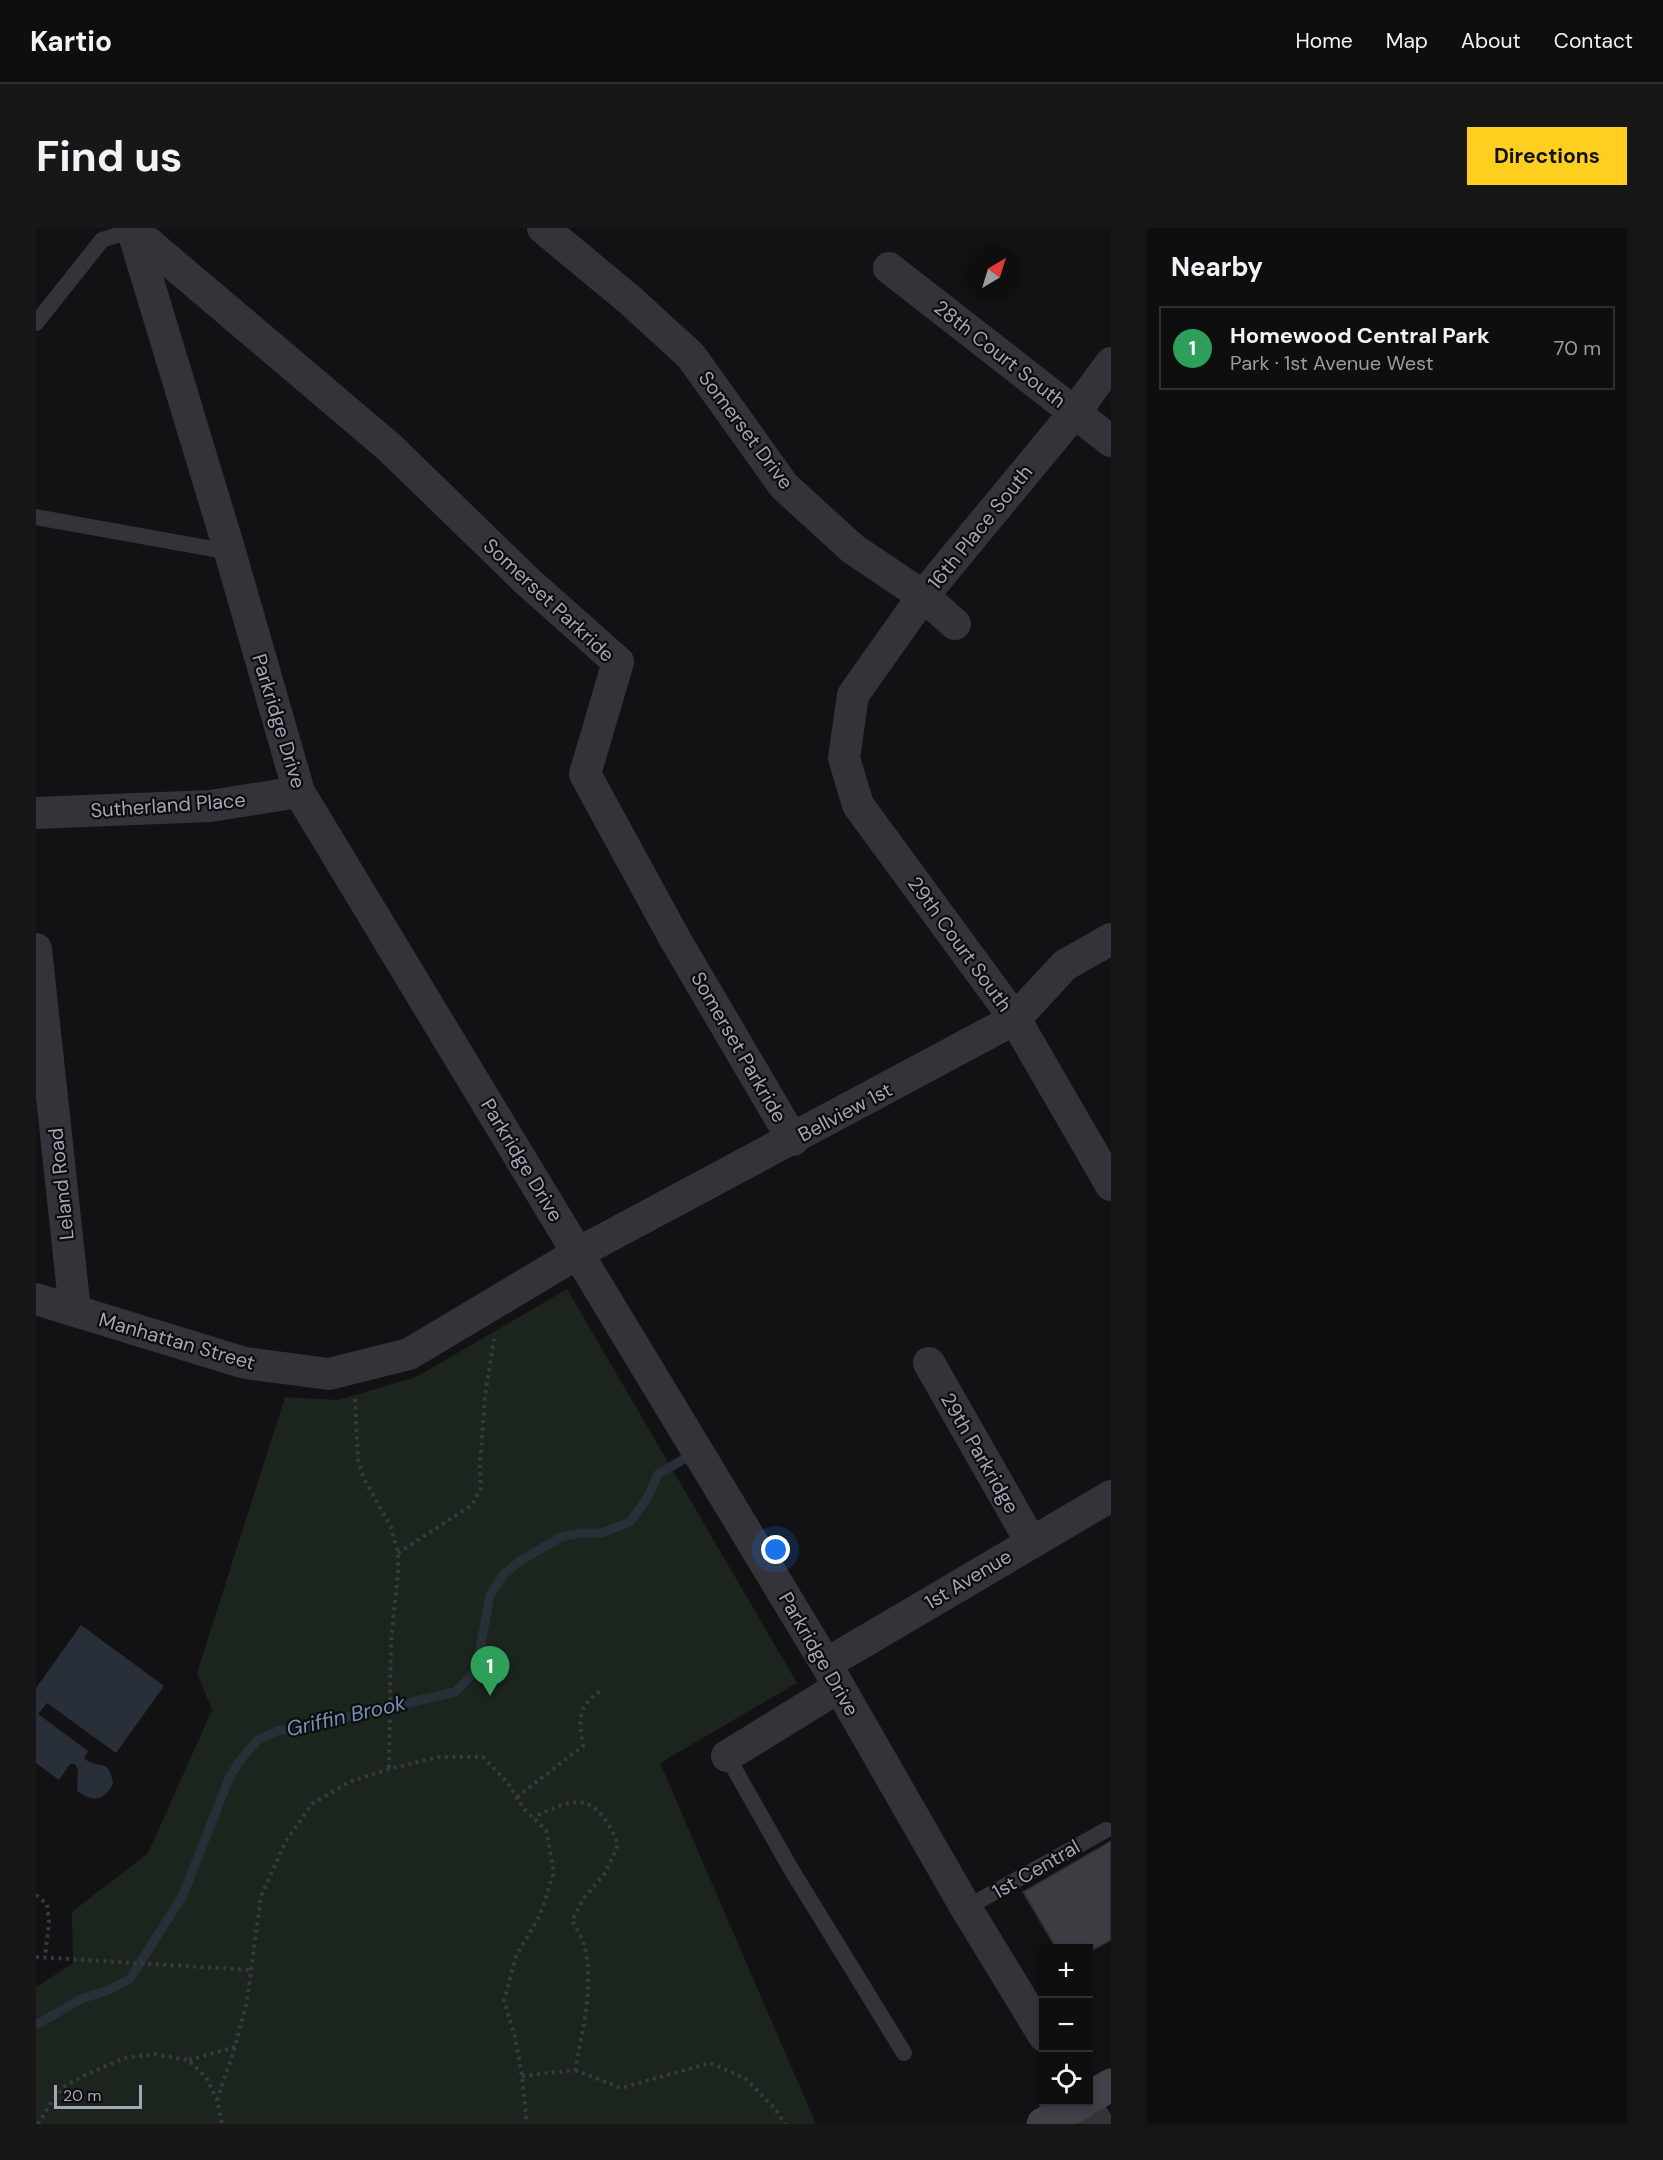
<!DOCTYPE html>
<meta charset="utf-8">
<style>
:root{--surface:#0e0e0f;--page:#171718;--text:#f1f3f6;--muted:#9b9c9e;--line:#2e2e2f;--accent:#ffcf1f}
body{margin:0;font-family:"DM Sans",sans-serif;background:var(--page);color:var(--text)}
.controls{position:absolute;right:18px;bottom:18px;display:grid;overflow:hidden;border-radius:0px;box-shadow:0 3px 9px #0003}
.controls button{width:54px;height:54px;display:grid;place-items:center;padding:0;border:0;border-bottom:2px solid var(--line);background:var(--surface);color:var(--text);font:30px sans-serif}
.compass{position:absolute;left:931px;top:18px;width:54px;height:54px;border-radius:50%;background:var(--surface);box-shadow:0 3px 9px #0003;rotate:38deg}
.scale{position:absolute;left:18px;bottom:15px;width:88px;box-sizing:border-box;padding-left:6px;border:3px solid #a2a6b6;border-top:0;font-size:16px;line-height:21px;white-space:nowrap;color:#a2a6b6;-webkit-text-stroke:4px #0d0d0f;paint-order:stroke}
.you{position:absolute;left:740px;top:1322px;width:21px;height:21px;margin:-15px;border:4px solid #fff;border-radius:50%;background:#1a73e8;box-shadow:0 0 0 9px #1a73e833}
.badge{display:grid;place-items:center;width:39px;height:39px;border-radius:50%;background:var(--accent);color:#fff;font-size:20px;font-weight:700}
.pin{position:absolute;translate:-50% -50px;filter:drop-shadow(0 2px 3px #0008)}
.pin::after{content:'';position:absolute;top:32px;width:21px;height:18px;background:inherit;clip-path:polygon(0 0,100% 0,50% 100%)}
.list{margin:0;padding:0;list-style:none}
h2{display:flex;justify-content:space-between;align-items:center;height:78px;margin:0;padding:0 24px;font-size:26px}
h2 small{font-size:20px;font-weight:400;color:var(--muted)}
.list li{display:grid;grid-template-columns:39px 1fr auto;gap:18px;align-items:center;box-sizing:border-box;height:84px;margin:0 12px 12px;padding:0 12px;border:2px solid var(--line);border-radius:0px}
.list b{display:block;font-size:22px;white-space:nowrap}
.list p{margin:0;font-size:20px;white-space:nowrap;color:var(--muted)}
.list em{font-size:20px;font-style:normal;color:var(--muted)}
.icon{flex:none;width:33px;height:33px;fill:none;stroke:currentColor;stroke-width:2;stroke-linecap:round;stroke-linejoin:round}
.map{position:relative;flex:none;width:1075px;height:1896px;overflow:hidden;border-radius:0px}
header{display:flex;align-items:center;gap:36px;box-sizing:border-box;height:84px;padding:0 30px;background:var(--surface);border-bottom:2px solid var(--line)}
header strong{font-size:28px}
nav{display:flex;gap:33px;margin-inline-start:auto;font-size:21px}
.intro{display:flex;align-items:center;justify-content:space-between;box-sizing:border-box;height:144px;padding:0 36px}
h1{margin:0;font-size:42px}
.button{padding:15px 27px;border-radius:0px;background:var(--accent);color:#111;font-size:21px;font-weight:700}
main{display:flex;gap:36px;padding:0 36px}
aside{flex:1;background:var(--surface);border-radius:0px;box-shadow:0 3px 9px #0003}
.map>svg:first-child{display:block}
.green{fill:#1c241e}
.water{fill:#282f39}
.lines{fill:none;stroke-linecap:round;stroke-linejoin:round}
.stream{stroke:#282f39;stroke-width:9}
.building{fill:#3c3c42;stroke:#2d2c30;stroke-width:1.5}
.path{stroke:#393a40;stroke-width:4;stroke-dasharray:3 4.5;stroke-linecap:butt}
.lane{stroke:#333339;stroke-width:16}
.street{stroke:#333339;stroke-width:32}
.secondary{stroke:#414249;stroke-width:33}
.labels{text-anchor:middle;stroke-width:4.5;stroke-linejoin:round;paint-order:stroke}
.street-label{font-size:20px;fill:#a2a6b6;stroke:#0d0d0f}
.water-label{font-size:21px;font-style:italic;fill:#768fb4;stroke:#0d0d0f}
</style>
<header>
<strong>Kartio</strong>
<nav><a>Home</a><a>Map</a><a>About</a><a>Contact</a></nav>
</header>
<div class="intro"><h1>Find us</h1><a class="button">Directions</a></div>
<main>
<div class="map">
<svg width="1075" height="1896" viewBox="0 0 1075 1896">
<rect width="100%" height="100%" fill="#121214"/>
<path class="green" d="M531,1061l230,394 -137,80 156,361h-780v-137l37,-24 -1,-51 76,-59 64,-143 -15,-37 88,-276 53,3 78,-23z"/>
<path class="water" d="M45,1397l83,61 -48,67 -69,-50 -9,11 50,37 -4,7c13,13 25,-3 29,26 -10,18 -20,18 -36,7l1,-21 -3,-6h-5l-11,16 -23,-17v-75z"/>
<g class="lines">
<path class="stream" d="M0,1797l45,-26 28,-9 21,-11 53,-84 47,-119 14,-21 14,-15 19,-9 24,-3 154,-36 21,-21 14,-76 13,-20 17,-14 41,-24 21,-4h19l29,-11 18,-25 10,-23 26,-15"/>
</g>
<path class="building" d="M1075,1613v99l-23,13v-5h-32l-33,-56z"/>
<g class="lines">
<path class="path" d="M319,1171l3,60 5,18 28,50 7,26v19l-7,70 -2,126
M362,1325l74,-48 9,-17 -1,-23 5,-69 9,-57
M481,1569l66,-51c-4,-25 -6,-40 17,-55
M0,1667l11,9 2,18 -4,35
M0,1729l215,13
M153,1832l46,-13
M539,1842l46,18 89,-25 35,15 30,31 10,15
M486,1848l53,-6c7,-37 20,-88 9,-125 -2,-8 -8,-17 -12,-25l12,-22 21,-25 13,-28c-8,-21 -22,-48 -49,-42 -11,2 -25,10 -36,14
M181,1872l18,-53 12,-46 14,-105 25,-55 26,-37 37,-22 40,-13 49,-12h45l24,25 16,26 23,22 8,42 -14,43 -24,41 -12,45 11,35 7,40 5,48
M2,1896l14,-23 13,-15 16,-9 43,-19 31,-4 33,6 18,17 11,23 5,24"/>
<path class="lane" d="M0,95l66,-83 31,-10
M0,289l194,35
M691,1528l64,113 113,184
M930,1680l140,-78"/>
<path class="street" d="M96,0l98,324 69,240 527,872 140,244 78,128
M507,0l88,73 60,55 93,130 69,63 70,47 32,28
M97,2l256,217 138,134 91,81 -33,112 90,165 118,201
M853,40l222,173
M1075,135l-36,49 -152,184 -70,99 -9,63 14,47 157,214 96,166
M0,585l174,-7 89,-14
M0,721l39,362
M0,1071l209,64 84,11 80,-20 169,-101 437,-234 50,-54 46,-26
M893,1135l102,179
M790,1436l285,-168
M691,1528l112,-69
M1048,1874l14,22"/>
<path class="secondary" d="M1052,1870l23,-13
M1007,1896l40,-22"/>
</g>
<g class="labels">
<g class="street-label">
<text transform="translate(964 126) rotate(38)" y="7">28th Court South</text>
<text transform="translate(710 202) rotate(53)" y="7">Somerset Drive</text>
<text transform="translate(944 299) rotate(-51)" y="7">16th Place South</text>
<text transform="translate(513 372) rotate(43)" y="7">Somerset Parkride</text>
<text transform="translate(243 493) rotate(73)" y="7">Parkridge Drive</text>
<text transform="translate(132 577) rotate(-4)" y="7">Sutherland Place</text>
<text transform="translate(924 716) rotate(54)" y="7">29th Court South</text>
<text transform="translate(703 819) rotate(60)" y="7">Somerset Parkride</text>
<text transform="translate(809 884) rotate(-28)" y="7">Bellview 1st</text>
<text transform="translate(486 932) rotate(59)" y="7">Parkridge Drive</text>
<text transform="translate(25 956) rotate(-96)" y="7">Leland Road</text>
<text transform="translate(141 1113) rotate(16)" y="7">Manhattan Street</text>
<text transform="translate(944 1225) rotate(60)" y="7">29th Parkridge</text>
<text transform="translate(932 1351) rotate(-31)" y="7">1st Avenue</text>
<text transform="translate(783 1426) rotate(60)" y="7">Parkridge Drive</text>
<text transform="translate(1000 1641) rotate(-30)" y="7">1st Central</text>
</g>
<g class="water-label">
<text transform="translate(310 1488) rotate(-13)" y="7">Griffin Brook</text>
</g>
</g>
</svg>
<div class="controls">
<button>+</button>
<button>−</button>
<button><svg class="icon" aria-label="locate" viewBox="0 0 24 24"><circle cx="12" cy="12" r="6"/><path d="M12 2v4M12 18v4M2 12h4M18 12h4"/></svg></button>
</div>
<svg class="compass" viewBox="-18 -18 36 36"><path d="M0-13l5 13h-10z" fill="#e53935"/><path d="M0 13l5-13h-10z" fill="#9b9c9e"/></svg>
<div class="scale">20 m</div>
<div class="you"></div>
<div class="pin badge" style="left:454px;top:1468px;background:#2e9e5b">1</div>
</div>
<aside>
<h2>Nearby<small></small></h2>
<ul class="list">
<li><span class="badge" style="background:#2e9e5b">1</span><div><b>Homewood Central Park</b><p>Park · 1st Avenue West</p></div><em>70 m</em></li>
</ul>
</aside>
</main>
